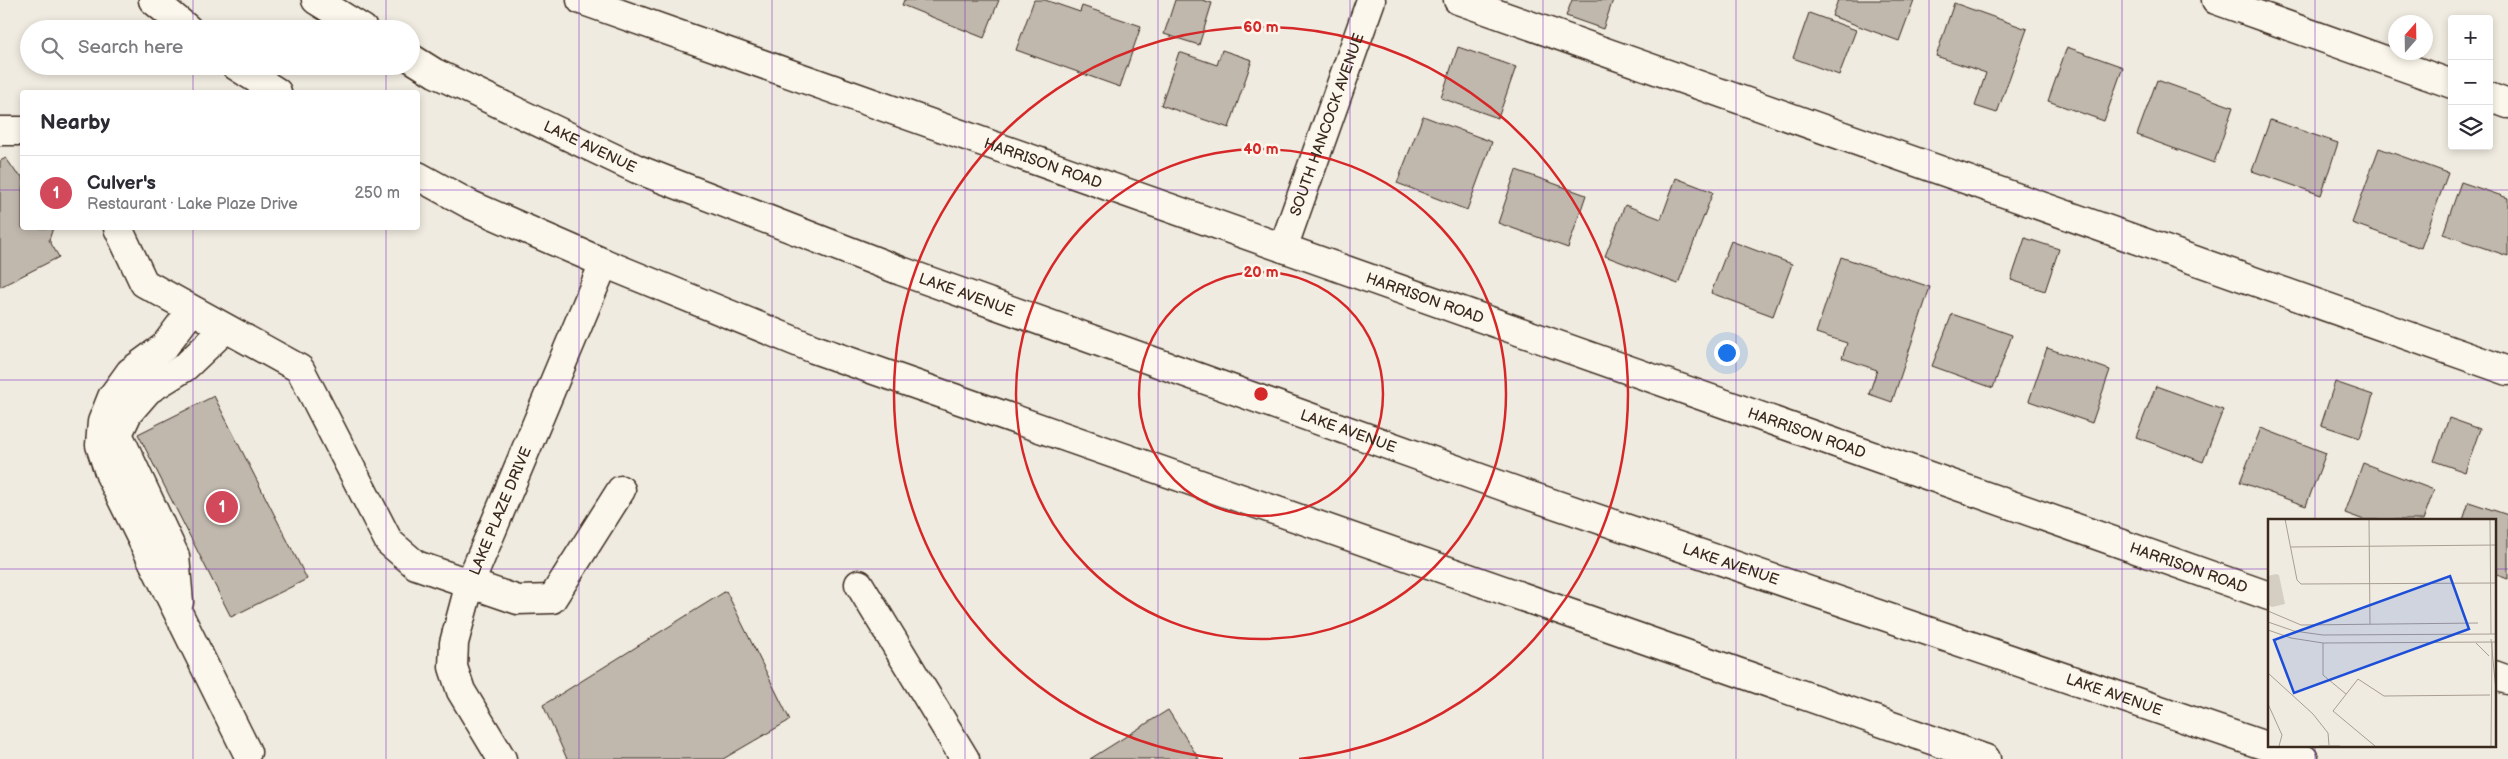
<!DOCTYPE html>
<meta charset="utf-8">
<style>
:root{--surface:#fff;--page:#f2f2f3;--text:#2b2b33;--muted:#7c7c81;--line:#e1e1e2;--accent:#d1495b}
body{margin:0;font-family:"Balsamiq Sans",sans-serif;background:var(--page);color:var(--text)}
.controls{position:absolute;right:15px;top:15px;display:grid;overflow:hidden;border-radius:5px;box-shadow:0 2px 8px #0003}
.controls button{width:45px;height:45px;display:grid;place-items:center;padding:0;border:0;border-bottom:1px solid var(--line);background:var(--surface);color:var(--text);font:25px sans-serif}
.compass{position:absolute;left:2388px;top:15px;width:45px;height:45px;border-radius:50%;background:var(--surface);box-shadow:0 2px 8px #0003;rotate:20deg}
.you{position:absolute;left:1726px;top:352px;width:18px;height:18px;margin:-12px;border:4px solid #fff;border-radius:50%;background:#1a73e8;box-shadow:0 0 0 8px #1a73e833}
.badge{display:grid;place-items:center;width:32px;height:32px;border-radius:50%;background:var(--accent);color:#fff;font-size:16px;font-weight:700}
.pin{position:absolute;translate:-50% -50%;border:2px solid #fff;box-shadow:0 1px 5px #0006}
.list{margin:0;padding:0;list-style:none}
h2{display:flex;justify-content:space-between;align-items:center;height:65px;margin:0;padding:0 20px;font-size:21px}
h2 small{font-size:16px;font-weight:400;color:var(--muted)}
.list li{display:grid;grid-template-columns:32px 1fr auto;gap:15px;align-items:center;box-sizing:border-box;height:75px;padding:0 20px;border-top:1px solid var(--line)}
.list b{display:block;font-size:19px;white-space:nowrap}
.list p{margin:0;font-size:16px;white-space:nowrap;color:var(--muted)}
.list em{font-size:16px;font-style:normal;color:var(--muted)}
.icon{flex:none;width:28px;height:28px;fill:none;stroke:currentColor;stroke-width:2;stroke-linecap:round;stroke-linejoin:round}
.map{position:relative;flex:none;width:2508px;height:759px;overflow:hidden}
.search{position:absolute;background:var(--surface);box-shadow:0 2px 8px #0003;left:20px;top:20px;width:400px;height:55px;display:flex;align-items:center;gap:12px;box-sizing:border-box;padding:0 18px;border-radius:28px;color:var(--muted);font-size:19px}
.panel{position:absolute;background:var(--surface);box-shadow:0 2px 8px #0003;left:20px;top:90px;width:400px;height:140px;border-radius:5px}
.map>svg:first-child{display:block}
.building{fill:#c0b8ad;stroke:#3b2a1e}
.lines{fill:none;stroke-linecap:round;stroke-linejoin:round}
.minor-casing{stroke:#3b2a1e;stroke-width:31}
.major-casing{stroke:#3b2a1e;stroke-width:31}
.minor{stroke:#fbf7ec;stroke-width:28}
.major{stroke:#fbf7ec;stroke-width:28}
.grid{fill:none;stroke:#7b2cbf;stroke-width:1;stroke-opacity:0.55}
.ring{fill:none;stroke:#d62828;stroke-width:2.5}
.labels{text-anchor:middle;stroke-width:5;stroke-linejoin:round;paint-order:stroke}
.street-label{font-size:15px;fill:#3b2a1e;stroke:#fbf7ec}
.inset-road{fill:none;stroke:#a89e92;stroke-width:1}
.view{fill:#1d4ed8;fill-opacity:0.15;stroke:#1d4ed8;stroke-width:2.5}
.inset-edge{fill:none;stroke:#3b2a1e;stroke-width:2.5}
.centre{fill:#d62828;stroke:#fbf7ec;stroke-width:2.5}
.ring-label{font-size:15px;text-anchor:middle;font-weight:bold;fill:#d62828;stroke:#fbf7ec;stroke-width:5;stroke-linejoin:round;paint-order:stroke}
</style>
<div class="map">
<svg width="2508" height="759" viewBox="0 0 2508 759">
<rect width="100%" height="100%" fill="#f0ebe0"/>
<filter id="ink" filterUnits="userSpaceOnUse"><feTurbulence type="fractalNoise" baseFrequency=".02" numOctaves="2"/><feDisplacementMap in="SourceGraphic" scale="10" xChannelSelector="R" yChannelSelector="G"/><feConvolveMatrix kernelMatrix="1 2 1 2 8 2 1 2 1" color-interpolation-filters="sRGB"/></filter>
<g filter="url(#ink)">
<path class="building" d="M904,0h95l-15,38 -82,-33z
M1034,0h11l35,12 2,-6 59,20 -21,61 -104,-37z
M1175,0h27l10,3 -13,42 -35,-11z
M1572,0h41l-10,29 -37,-13z
M1838,0h76l-15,41 -67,-25z
M1954,3l73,26 -30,84 -22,-7 11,-33 -50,-17z
M1809,13l47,17 -17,45 -46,-17z
M1458,47l58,20 -18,51 -57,-20z
M2067,47l56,20 -19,54 -56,-20z
M1222,50l30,10 -23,68 -68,-23 18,-53 38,13z
M2157,80l76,27 -19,56 -77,-28z
M1423,116l69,26 -25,68 -70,-27z
M2270,120l68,23 -17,52 -69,-24z
M2379,148l69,25 -27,75 -69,-25z
M6,158l11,16 5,2v52h31l-4,12 10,17 -59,30v-126z
M1516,170l70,25 -18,53 -70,-25z
M1676,178l37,14 -35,92 -73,-28 20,-51 36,14z
M2461,182l47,16v58l-65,-22z
M2025,238l34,11 -14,42 -34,-11z
M1731,241l61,23 -19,52 -62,-23z
M1841,257l89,30 -38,115 -23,-8 8,-24 -35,-12 5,-15 -31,-10z
M1952,314l60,21 -19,53 -61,-22z
M2047,348l63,22 -18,53 -63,-22z
M2335,382l38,13 -13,43 -39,-13z
M2156,386l67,24 -20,52 -67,-25z
M214,396l93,183 -76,38 -93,-183z
M2449,418l31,11 -15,43 -31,-11z
M2261,428l65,25 -20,53 -66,-24z
M2363,463l71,27 -11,30h-59l-19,-7z
M2469,502l39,13v64l-14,-5v-54h-31z
M726,591l64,129 -67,39h-156l-24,-54z
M1168,710l31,49h-109z"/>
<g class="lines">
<g class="minor-casing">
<g id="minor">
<path id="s1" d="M581,0l1688,596"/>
<path d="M1458,0l1050,371"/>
<path d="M2216,0l236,84"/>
<path d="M2489,97l19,7"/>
<path d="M0,131h22"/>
<path d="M118,228l26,55 156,86 89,173 27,23 102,35 34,-1 69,-109"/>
<path id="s2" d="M1283,248l88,-248"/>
<path d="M191,311l-27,36 -34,25 -18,25 -10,25 -2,23 10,30 137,277"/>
<path d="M859,584l106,175"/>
<path d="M179,602l-4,-46 -57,-122 10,-21 20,-23 37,-23 40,-38"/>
<path d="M2494,675l14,5"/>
<path id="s3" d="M502,759l-41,-68 -8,-24 1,-24 16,-60 134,-320"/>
</g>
</g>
<g class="major-casing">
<g id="major">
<path d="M153,0l35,29"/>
<path d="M316,0l47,29"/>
<path id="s4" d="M411,58l24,15 202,96 264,102 621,222 782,266"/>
<path d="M236,66l41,26"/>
<path d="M418,176l53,29 133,58 210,86 1172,410"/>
</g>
</g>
<use href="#minor" class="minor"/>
<use href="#major" class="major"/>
</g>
</g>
<path class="grid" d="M193,0v29M386,0v29M579,0v759M772,0v759M965,0v759M1158,0v759M1350,0v759M1543,0v759M1736,0v759M1929,0v759M2122,0v759M2315,0v520M193,66v26M386,66v26M0,190h22M418,190h2090M193,228v531M386,228v531M0,380h2508M0,569h2269M2494,569h14M2315,745v14"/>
<g class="ring">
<circle cx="1261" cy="394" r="122"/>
<circle cx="1261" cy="394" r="245"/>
<path d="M1223 759A367 367 0 1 1 1299 759"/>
</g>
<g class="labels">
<g class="street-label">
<text dy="5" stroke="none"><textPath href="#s2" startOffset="131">SOUTH HANCOCK AVENUE</textPath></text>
<text dy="5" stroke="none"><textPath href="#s4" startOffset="200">LAKE AVENUE</textPath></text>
<text dy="5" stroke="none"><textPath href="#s1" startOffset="490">HARRISON ROAD</textPath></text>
<text dy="5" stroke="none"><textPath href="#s4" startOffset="605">LAKE AVENUE</textPath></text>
<text dy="5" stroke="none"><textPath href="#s1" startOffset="895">HARRISON ROAD</textPath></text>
<text dy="5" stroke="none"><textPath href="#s4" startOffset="1010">LAKE AVENUE</textPath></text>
<text dy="5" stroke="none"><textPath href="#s1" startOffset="1300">HARRISON ROAD</textPath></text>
<text dy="5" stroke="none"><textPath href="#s3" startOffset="269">LAKE PLAZE DRIVE</textPath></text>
<text dy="5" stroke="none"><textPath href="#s4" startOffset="1415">LAKE AVENUE</textPath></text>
<text dy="5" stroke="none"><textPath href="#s1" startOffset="1705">HARRISON ROAD</textPath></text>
<text dy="5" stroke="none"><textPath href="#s4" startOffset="1820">LAKE AVENUE</textPath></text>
</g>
</g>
<g transform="translate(2268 519)">
<rect width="228" height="228" fill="#f0ebe0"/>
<path d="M8,55l3,1 6,29 -13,3 -4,-2v-29z" fill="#d5cec3"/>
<path class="inset-road" d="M17,0l12,61 4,4 195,-1M101,0l1,105M222,0l1,115M23,28l205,-2M0,92l33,14 177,-2M0,103l26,9 29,4 173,-1M0,111l23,8 32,5 173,-1M223,120l5,52M55,124v32l23,19M208,124l13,13M0,154l45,41 15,19 1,12M0,185l14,31 -3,11M51,227h21M107,227l-42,-35 25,-32 26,17 106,-1M223,227l1,-104"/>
<path class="view" d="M182,57l19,53 -175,64 -20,-53z"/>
<rect width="228" height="228" class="inset-edge"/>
</g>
<circle cx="1261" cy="394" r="8" class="centre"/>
<g class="ring-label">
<text x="1261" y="32">60 m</text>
<text x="1261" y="154">40 m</text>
<text x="1261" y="277">20 m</text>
</g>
</svg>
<div class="controls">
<button>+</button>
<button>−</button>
<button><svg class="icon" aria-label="layers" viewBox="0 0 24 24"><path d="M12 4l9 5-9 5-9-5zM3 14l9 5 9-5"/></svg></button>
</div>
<svg class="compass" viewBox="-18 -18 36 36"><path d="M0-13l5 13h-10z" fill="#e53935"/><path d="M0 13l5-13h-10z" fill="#7c7c81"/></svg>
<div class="you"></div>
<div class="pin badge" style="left:222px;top:507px">1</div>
<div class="search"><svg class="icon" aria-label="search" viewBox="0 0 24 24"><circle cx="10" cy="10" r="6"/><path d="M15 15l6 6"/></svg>Search here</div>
<section class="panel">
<h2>Nearby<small></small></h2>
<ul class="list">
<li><span class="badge">1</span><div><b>Culver's</b><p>Restaurant · Lake Plaze Drive</p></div><em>250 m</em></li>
</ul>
</section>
</div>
